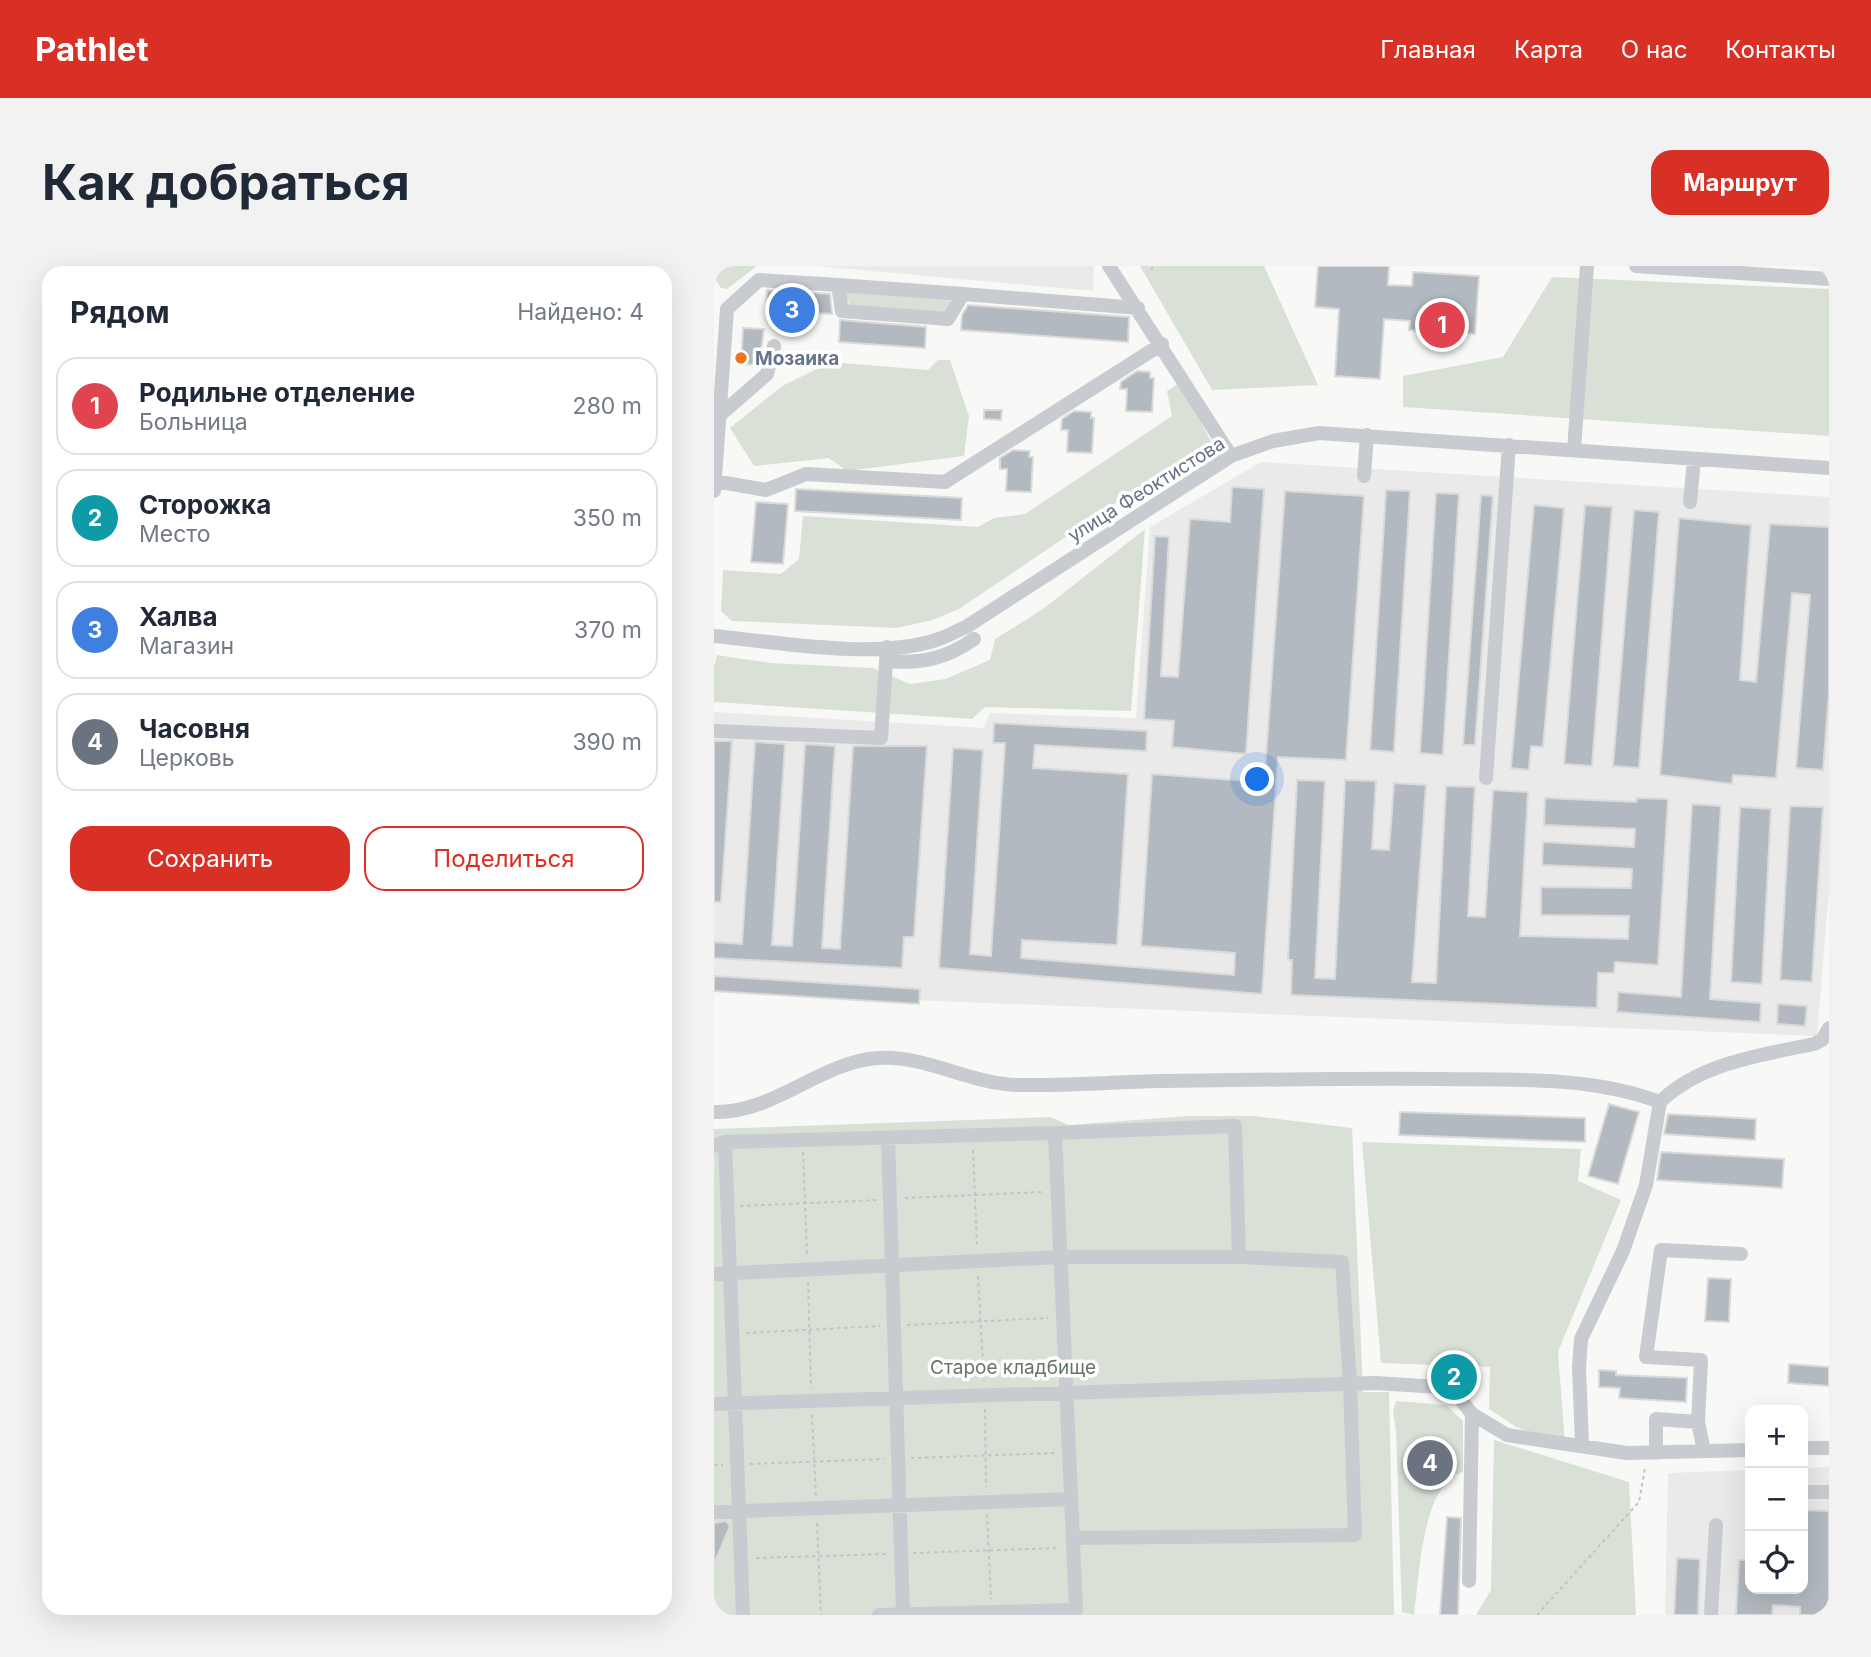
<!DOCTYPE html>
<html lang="ru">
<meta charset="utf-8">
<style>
:root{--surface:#fff;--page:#f2f2f3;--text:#1f2937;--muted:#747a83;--line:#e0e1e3;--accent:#d93025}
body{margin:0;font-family:Inter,sans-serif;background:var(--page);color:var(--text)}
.controls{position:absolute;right:21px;bottom:21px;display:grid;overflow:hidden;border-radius:14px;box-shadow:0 7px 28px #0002}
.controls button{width:63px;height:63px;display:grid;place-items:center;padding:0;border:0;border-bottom:2px solid var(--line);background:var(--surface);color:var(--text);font:35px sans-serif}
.you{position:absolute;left:544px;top:514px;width:24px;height:24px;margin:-18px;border:5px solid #fff;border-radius:50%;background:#1a73e8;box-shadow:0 0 0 10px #1a73e833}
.badge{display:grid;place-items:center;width:46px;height:46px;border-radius:50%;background:var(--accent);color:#fff;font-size:23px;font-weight:700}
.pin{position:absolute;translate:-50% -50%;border:4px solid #fff;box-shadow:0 2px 7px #0006}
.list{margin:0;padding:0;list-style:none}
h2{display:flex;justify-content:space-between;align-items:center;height:91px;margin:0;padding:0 28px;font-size:30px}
h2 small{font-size:23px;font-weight:400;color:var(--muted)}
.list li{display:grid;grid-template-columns:46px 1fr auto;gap:21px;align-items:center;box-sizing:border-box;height:98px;margin:0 14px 14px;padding:0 14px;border:2px solid var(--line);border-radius:21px}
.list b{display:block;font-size:26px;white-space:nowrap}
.list p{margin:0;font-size:23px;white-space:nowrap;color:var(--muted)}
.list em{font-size:23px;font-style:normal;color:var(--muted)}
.actions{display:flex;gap:14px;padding:21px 28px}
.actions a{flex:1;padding:16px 0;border:2px solid var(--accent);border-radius:21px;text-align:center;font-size:24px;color:var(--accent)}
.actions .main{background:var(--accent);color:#fff}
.icon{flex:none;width:38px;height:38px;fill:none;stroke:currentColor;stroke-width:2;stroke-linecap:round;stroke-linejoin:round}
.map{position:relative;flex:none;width:1115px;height:1349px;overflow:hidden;border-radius:21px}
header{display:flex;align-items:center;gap:42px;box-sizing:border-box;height:98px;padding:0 35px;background:var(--accent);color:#fff}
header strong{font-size:33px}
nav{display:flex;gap:38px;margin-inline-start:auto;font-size:24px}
.intro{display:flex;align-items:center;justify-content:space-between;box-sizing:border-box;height:168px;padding:0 42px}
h1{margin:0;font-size:49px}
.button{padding:18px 32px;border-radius:21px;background:var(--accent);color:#fff;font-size:24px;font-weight:700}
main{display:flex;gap:42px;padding:0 42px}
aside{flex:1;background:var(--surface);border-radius:21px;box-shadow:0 7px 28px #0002}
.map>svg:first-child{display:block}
.built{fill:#e9eae9}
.green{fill:#d9e1d7}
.building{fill:#b3b9c0;stroke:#dadbd8;stroke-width:2}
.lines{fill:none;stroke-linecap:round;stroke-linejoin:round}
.path{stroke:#c2c3c6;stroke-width:2;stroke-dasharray:3.5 3.5;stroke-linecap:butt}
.minor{stroke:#c8cbcf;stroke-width:14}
.poi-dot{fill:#ee7620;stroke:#fff;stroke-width:2.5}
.labels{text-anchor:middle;stroke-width:7;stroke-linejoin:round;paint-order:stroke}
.poi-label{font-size:19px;font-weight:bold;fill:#667389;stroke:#fff;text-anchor:start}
.street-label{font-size:19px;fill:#667389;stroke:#fff}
.park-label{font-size:19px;fill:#627a61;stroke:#fff}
</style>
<header>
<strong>Pathlet</strong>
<nav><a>Главная</a><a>Карта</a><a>О нас</a><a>Контакты</a></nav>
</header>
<div class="intro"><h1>Как добраться</h1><a class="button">Маршрут</a></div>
<main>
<aside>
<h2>Рядом<small>Найдено: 4</small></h2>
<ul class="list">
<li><span class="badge" style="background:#e0444e">1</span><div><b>Родильне отделение</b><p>Больница</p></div><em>280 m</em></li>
<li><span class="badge" style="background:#0f9aa8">2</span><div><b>Сторожка</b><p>Место</p></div><em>350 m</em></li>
<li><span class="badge" style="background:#3f7fe0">3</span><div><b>Халва</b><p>Магазин</p></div><em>370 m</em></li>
<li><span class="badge" style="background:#6b7280">4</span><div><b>Часовня</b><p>Церковь</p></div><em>390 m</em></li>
</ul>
<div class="actions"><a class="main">Сохранить</a><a>Поделиться</a></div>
</aside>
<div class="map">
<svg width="1115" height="1349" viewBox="0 0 1115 1349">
<rect width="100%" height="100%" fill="#f8f9f6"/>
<path class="built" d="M103,0h277l-1,25z
M547,196l568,35v394l-12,145 -1103,-44v-280l270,16 6,-15 146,5 14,-191z
M1115,1201v148h-164l3,-142 82,-3v119h53v-121z"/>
<path class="green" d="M0,0h43l-30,23 -6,-1 -7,-11z
M426,0h124l54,119 -106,5z
M838,11l277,12v147l-426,-29v-31l100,-19z
M129,25l109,7 -8,14 -94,-6z
M224,94h12l19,56 -5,40 -117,15 -18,-13 -75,8 -24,-38 52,-42 49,-24 97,8z
M465,117l35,63 -49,24 -206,139 -26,11 -36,8 -165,-7 -11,-10 2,-41 58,4 18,-15 4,-43 175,11 16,-9 31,-4 147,-98 -5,-25z
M431,263l-14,182 -146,-4 -13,12 -258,-17v-36l3,-11 54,8 102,5 37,16 35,-5 45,-19 5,-21 48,-30z
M474,850h65l99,12 11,264h26l5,223h-680v-486l336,-12 19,8z
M648,876l219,7 -3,32 43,19 -63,152 7,92 -49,-17 -27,-18 1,-42 -109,-4z
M682,1135l50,4 17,16v51c-41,9 -44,108 -49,143l-12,-3 -6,-181 -3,-20z
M780,1174l135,42 7,133h-160l15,-25z"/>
<path class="building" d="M604,0h71l-1,19 24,1 1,-14 66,4 -4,58 -66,-4 1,-9 -26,-2 -4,60 -45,-3 4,-67 -24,-2z
M53,24l63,4 2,20 -66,-4z
M254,39l161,12 -1,25 -167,-12 1,-15z
M126,54l86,7 -1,21 -86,-6z
M29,62l21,1 -5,36 -18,-1z
M423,105l13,1v6h4l-2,34 -26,-1 1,-22h-7l1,-7z
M270,144h18l-1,10 -17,-1z
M360,145l17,1v6h3l-2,35 -25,-1 1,-22h-7l1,-11z
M299,184l17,1 -1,6h4l-2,35 -25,-1 1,-22h-7v-11z
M518,221l32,2 -18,265 -74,-7 2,-26 -30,-2 11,-183 14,1 -8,139 17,1 12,-158 40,3z
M82,223l166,9 -1,22 -166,-9z
M672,224l24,1 -16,261 -24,-2z
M571,225l79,5 -18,264 -68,-3 -16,237 -323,-26 14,-220 30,2 -13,204 21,2 14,-213h-12l1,-20 153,8 -1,20 -111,-6 -2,23 95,6 -11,171 -95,-5 -1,18 213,17 1,-22 -94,-7 11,-172 94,7 1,-12 18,2z
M722,227l23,1 -16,261 -23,-2z
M767,229l12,1 -18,249h-12z
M42,236l32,2 -5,60 -32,-2z
M820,239l30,3 -21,239 -12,-1 -2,24 -18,-2z
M871,239l27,2 -20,259 -28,-2z
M920,244l25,2 -20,256 -26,-2z
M965,252l72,7 -11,155 16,2 14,-158 59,3v166l-6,77 -27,-2 14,-173 -18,-2 -16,185 -43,-3 -1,9 -72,-9z
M0,475h18l-11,161h-7z
M41,476l30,2 -13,201 20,1 13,-202 30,2 -13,202 18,1 13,-203h74l-13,191h-10l-2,31 -188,-10v-16l28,2z
M583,514l28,1 -10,197 20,1 10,-199 31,1 -4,68 17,1 5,-67 32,2 -14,197 24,1 10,-197 29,1 -7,129 17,1 8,-127 35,2 -8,144 108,3 1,-23 -88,-1v-28l90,1 1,-19 -90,-4 1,-23 91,5 1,-18 -91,-4 1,-27 91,4 1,-4 31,1 -10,166 -43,-3 -1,11h-16l-1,35 -306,-13 1,-35h-4z
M978,538l29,2 -11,193 51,4 -1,19 -143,-10 1,-20 63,5z
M1076,540l33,1 -11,175 -32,-2z
M1026,541l31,2 -9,175 -31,-2z
M0,710l206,13 -1,15 -205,-13z
M1064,738l29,2 -2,20 -28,-2z
M895,838l30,8 -21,72 -30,-8z
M686,846l185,6v24l-186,-7z
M954,848l88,5 -1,21 -91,-6z
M947,886l123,7 -2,29 -125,-8z
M994,1012l23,1 -2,43 -24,-1z
M1075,1098l40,3v19l-41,-3z
M885,1104l17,1v4l71,3 -1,24 -67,-4 1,-10 -21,-1z
M1089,1244l26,1v104h-29v-8l-27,-2 -1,10h-36l3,-55h11v29h53z
M733,1251l14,1 -3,97h-18z
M12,1255l4,5 -16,38v-41z
M963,1292l23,1 -2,56h-24z"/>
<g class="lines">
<path class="path" d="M437,4l3,-4
M259,884l4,96
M89,886l4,103
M191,932l137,-6
M26,940l138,-6
M264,1010l6,106
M94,1016l3,106
M193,1059l141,-7
M32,1067l134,-7
M271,1143l1,78
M98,1149l4,81
M197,1192l145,-5
M36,1198l134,-5
M0,1199h9
M273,1248l4,85
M103,1257l4,92
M199,1287l145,-5
M42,1292l131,-4
M823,1349l102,-113 6,-34"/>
<path class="minor" d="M395,0l122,190
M922,0l193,13
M124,19l125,9
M6,149l47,-41 7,-28
M860,184l13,-184
M650,210l3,-41
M0,215l52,9 40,-16 139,8 217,-138
M0,225l13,-182 32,-29 79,5 4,26 106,8 15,-25 175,14
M976,236l4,-43
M0,370c64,6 161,24 222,4 10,-3 20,-9 30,-13l265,-171 42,-15 46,-8 510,35
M172,395c34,3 60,-2 88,-22
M0,465l167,7 6,-91
M772,512l23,-333
M0,846c59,2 106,-50 164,-54 48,-3 92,26 140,27 47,1 95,-3 142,-4 94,-1 187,-3 280,-2 74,1 151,-3 220,23
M341,867l180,-7 4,131
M174,872l15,476
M11,876l18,473
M0,880l11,-4 330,-9 21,477 -197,5
M0,1008l347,-17h178l103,5 8,121 5,152 -281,3
M0,1138l661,-21 64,4 19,9 14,18 35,21 120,18 123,-3
M984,1156l3,-62 -55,-3 15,-107 80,4
M868,1178l-3,-76 2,-29 42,-88 23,-66 14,-83c40,-39 102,-47 154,-58l8,-4 7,-12
M1089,1182h26
M942,1187v-34l42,3 6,29
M1089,1226h26
M0,1246l357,-13
M755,1315l3,-167
M997,1349l5,-90"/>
</g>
<circle class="poi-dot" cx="27" cy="92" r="7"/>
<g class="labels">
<g class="poi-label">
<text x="41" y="99">Мозаика</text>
</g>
<g class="street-label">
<text transform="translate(432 223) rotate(-32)" y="7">улица Феоктистова</text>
</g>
<g class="park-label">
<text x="299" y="1108">Старое кладбище</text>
</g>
</g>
</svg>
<div class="controls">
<button>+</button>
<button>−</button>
<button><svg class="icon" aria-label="locate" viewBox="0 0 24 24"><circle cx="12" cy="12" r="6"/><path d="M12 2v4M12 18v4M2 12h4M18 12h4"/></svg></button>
</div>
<div class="you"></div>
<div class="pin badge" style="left:728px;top:59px;background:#e0444e">1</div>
<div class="pin badge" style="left:740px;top:1111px;background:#0f9aa8">2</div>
<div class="pin badge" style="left:78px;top:44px;background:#3f7fe0">3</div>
<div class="pin badge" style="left:716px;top:1197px;background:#6b7280">4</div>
</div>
</main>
